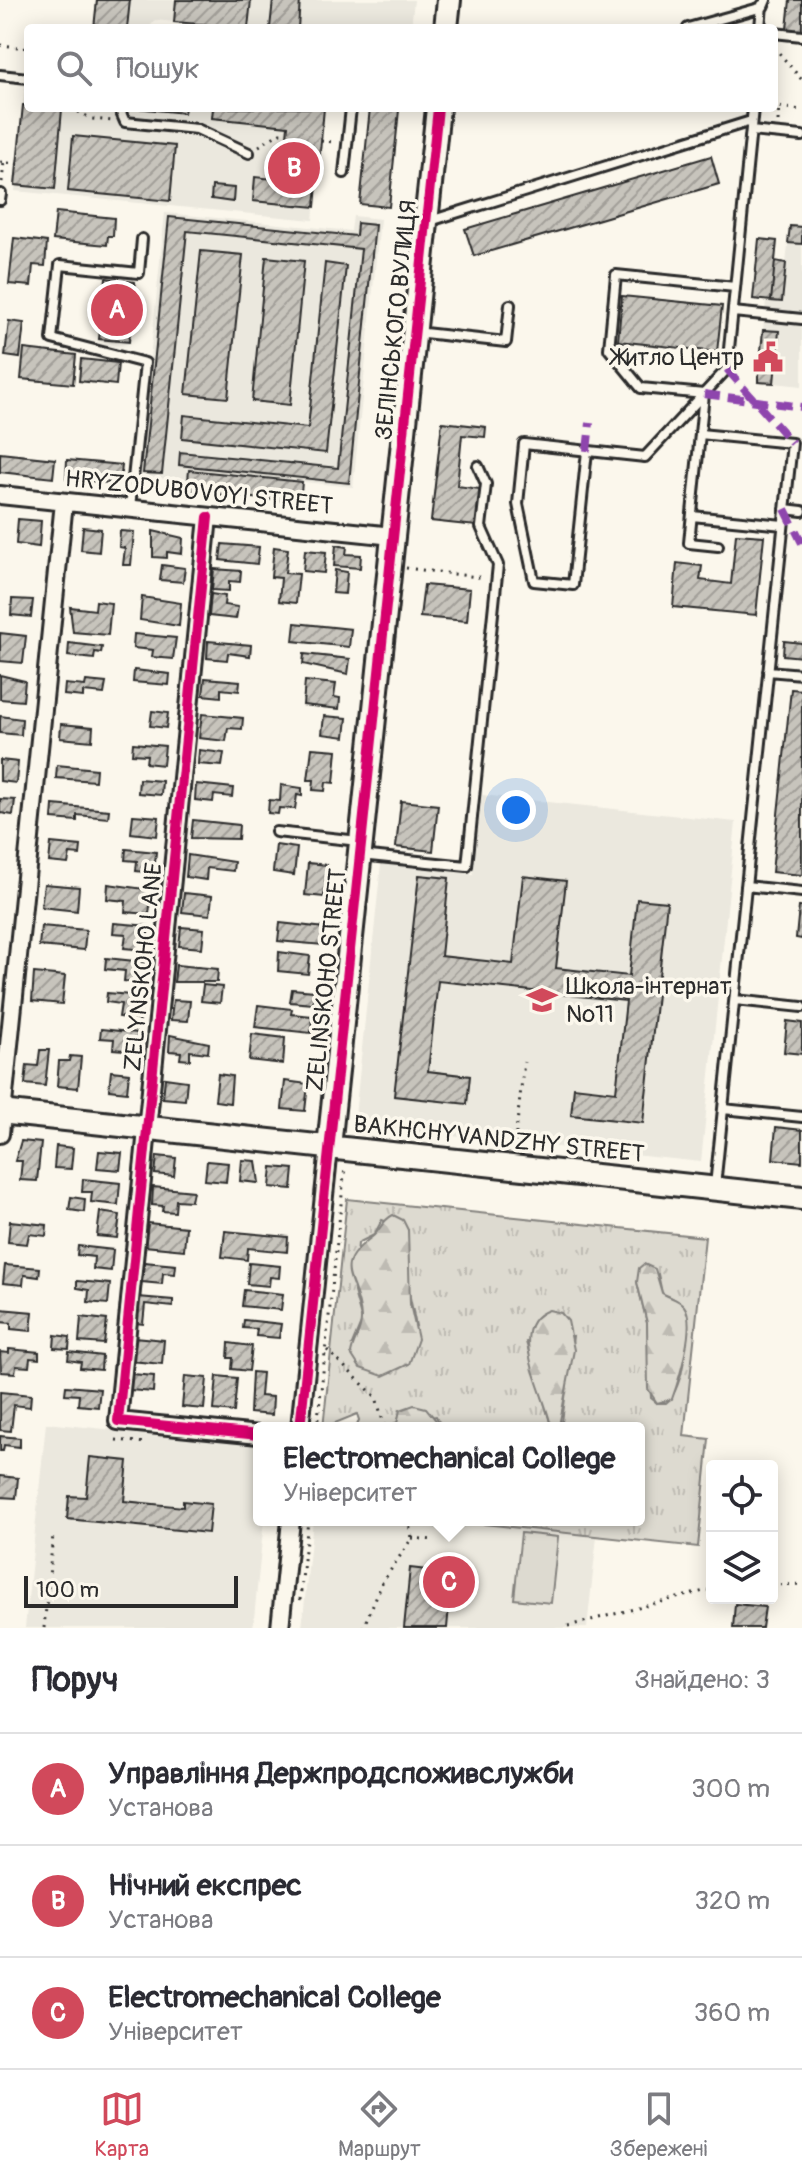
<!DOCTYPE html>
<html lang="uk">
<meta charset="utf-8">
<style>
:root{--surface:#fff;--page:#f2f2f3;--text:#2b2b33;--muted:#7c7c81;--line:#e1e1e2;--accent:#d1495b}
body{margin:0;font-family:Pangolin,sans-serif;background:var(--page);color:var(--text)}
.controls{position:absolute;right:24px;bottom:24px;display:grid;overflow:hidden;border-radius:8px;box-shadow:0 4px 20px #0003}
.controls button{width:72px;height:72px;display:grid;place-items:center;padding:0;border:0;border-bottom:2px solid var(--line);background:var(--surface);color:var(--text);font:40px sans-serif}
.scale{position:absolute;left:24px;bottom:20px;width:214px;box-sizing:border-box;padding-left:8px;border:4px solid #2b2b2b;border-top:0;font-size:22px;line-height:28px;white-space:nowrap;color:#2b2b2b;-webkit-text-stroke:6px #fbf7ec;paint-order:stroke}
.you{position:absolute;left:516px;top:810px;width:28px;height:28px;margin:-20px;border:6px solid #fff;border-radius:50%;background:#1a73e8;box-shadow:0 0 0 12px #1a73e833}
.badge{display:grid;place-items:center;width:52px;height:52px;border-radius:50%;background:var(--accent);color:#fff;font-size:26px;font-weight:700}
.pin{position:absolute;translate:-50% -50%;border:4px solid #fff;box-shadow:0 2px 8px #0006}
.popup{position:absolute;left:253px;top:1422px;width:392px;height:104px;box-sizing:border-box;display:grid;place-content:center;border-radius:8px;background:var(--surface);filter:drop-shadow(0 2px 6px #0005);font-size:26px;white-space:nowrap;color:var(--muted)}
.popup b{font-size:30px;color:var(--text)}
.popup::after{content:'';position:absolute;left:50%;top:100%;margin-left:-16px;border:16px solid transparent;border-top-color:var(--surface)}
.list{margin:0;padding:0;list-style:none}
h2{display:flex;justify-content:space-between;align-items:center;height:104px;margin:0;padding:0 32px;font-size:34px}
h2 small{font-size:26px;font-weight:400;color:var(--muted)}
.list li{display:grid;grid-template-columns:52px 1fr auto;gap:24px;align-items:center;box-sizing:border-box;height:112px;padding:0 32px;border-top:2px solid var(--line)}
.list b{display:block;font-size:30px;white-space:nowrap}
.list p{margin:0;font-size:26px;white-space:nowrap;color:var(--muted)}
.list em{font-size:26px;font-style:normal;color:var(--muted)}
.icon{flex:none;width:44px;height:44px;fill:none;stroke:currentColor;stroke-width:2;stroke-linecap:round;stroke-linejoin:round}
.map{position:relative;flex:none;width:802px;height:1628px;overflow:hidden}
.search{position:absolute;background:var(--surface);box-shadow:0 4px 20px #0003;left:24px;right:24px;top:24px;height:88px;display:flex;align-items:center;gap:20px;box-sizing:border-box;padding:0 28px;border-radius:8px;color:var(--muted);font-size:30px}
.sheet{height:440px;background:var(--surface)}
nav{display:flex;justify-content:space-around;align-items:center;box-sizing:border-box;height:112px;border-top:2px solid var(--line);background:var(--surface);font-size:22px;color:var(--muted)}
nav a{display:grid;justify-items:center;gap:4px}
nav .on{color:var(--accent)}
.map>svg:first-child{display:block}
.built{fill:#ebe8de}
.grass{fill:url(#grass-tufts);stroke:#84827e;stroke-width:2;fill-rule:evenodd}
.forest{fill:url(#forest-firs);stroke:#84827e;stroke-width:2}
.pitch{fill:#dddad0;stroke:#84827e;stroke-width:2}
.building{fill:url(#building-hatch);stroke:#2b2b2b;stroke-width:2}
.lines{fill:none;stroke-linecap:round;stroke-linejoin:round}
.lane-casing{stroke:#2b2b2b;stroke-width:14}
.street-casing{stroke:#2b2b2b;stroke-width:22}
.secondary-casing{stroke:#2b2b2b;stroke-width:28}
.path{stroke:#2b2b2b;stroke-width:3;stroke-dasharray:2 6;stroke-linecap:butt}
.lane{stroke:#fbf7ec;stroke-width:8}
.street{stroke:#fbf7ec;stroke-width:16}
.secondary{stroke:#fbf7ec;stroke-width:22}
.quiet{stroke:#8e44ad;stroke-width:8;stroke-dasharray:16 8;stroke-linecap:butt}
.cycleway-casing{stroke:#fbf7ec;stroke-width:15}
.cycleway{stroke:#d6006c;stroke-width:10}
.labels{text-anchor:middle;stroke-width:7;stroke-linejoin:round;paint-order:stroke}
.street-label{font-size:24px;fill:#2b2b2b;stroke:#fbf7ec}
.poi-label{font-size:24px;fill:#2b2b2b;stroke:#fbf7ec;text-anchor:end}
</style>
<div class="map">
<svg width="802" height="1628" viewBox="0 0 802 1628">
<defs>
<pattern id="grass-tufts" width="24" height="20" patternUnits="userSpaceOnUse" patternTransform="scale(2)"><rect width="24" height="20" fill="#dddad0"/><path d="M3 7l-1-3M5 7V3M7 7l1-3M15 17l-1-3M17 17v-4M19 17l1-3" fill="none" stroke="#bebbb3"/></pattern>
<pattern id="forest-firs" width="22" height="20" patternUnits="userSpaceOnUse" patternTransform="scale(2)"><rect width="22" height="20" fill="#dddad0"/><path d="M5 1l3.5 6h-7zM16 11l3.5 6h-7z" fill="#bebbb3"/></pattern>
<pattern id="building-hatch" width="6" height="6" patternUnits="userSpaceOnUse" patternTransform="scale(2)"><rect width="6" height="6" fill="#c7c4bc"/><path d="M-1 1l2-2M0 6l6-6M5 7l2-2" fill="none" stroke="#a29f99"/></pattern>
</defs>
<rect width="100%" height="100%" fill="#fbf7ec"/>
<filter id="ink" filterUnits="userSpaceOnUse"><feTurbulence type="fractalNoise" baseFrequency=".0125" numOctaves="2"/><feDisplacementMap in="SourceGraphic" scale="16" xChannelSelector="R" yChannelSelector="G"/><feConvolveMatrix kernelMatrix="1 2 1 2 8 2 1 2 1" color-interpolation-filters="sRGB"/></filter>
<g filter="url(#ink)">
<path class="built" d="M97,0h317l-3,28h-177l-79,-8 -6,8h-55z
M26,69l2,39h296l-11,112 -298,-29z
M165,213l186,18 2,-15 27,3 -27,268 -164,-17 -1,11 -50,-5z
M790,226l12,1v159l-28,-3 5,-51 -16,-2 3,-30 16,1z
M482,795l254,27 -35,340 -347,-36 27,-262 92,10z
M46,1423l213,22v75h5l-11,108h-228z
M313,1520h134l150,16 -10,92h-285z"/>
<path class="grass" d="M347,1199l358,38 -21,199 25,3 -11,108 -252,-27h193v-92h-197l-6,-12 -41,7 1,5h-40l3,-8 -2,-6 -34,14zM382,1220l26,10v58l8,38 -64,19 10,-24 -8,-29 4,-49 16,-8zM658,1274l4,19c5,3 13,5 16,9 16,19 6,88 -12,101h-9l-6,-5 -4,-75 -10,-41zM573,1336l-11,86h-12l-24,-80z"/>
<path class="forest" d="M393,1215l10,5 5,10 2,74 8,35 -9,25 -26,12 -23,-8 -9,-14c2,-13 11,-22 10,-36 -2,-40 -33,-49 11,-81 9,-7 9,-16 21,-22z
M644,1264l11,5 7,24c7,5 17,6 22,13 13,16 -5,74 -12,93l-15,4 -9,-14 -1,-66 -10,-41 2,-14z
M549,1310l12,3 7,8 6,29 -15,76 -9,-4c-7,-32 -45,-97 -1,-112z
M414,1405l12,3 16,20h-46l4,-18z"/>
<path class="pitch" d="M521,1533l37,4 -7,66 -37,-4z"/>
<path class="building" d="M97,0h33l-3,28h-33z
M176,0h75l-3,28 -74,-6z
M273,0h27l-2,28h-28z
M790,0h12v31l-15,-2z
M23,105l39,4 -7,80 -40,-4z
M136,108h49l-1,5z
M213,108h111l-9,99 -62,-6 2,-24 28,3 5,-54 -76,-8z
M370,108l29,2 -10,97 -29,-3z
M73,136l102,10 -5,55 -102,-10z
M711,156l8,28 -245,72 -9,-27z
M212,186l22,2 -1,14 -22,-3z
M56,212l58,6 -1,18h-5l-1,9 -54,-5z
M169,217l187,19 1,-13 18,2 -26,258 -170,-18 1,-13 158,16 23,-219 -174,-18 -25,243 -19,-1z
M790,226l12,1v17l-14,-1z
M14,238l33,4 -2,24 -12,-1 -2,21 -22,-2z
M759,239l18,2 -6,60 -18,-2z
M201,251l42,4 -15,143 -42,-4z
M266,257l38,4 -14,144 -38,-4z
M775,261l11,2 -4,39 -11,-1z
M325,263l21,3 -20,187 -144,-15 2,-23 124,13z
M106,278l29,4 -6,60 -30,-3z
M622,296l100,10 -5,46 -99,-11z
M9,321l15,2 -4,35 -15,-2z
M763,330l16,1 -5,52 -16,-1z
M24,349l52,6 -3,29 -52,-5z
M81,359l37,4 -2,22 -37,-4z
M442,422l44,5 -1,10 -23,-2 -5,51 23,3 -4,37 -45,-5z
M0,453l55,6 -2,19 -53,-6z
M67,460l55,5 -2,19 -54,-5z
M189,470l113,12 -2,21 -113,-12z
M18,519l23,2 -2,26 -23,-3z
M83,527l18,2 -2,23 -18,-2z
M120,531l14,1 -3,33h-8l2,-17 -6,-1z
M153,531l30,7 -1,16 -15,-2v6l-14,-1z
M736,534l28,2 -8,79 -83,-8 4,-44 25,3 -2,14 31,4z
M222,544l37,3 -2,17 -37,-4z
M336,545l11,2 -1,7 15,1 -1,13 -26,-2z
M274,547l14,2 -3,24 14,1 -3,29 -17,-2 2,-23 -10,-1z
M305,550l21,2 -2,21 -21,-2z
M162,565l23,3 -2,14 -23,-2z
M214,569l27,2 -1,11 -11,-1v10l-17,-1z
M335,570l12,2 -2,22 -12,-1z
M424,585l46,4 -3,32 -47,-4z
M211,594l14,2 -1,9 14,2 -2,12 -27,-3z
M142,597l39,6 -2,23 -39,-6z
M12,599l21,1 -2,17 -20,-2z
M96,601l15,2 -3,32 -35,-3 -3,-25 25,3z
M295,623l56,6 -2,18 -56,-6z
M0,633l26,3 -3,27 -23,-2z
M134,634l42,4 -3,21 -21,-2 1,-7 -20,-2z
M208,641l43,4 -1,11 -22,-3 -1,7 -20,-2z
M784,641l18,2v14l-19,-2z
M69,643l33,4 -1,6 -6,-1 -1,7 -26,-3z
M304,654l46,5 -2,15 -45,-10z
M134,670l36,4 -1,11 -36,-3z
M0,675l25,6 -2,20 -23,-2z
M205,678l35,3 -1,10 -18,-2v8l-18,-2z
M86,681l20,2 -2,11 -21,-2v5l-19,-2 1,-11 20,2z
M305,681l31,3 -2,13 6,1 -1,11 -36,-4z
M791,689l11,1v185l-30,-3z
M152,711l16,2 -2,15 -16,-2z
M202,714l41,4 -1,11 -14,-1 -2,13 -27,-3z
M0,716l22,3 -1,16 -21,-2z
M324,716l23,2 -2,19 -23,-3z
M61,724l32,3 -1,14 -32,-3z
M133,743l32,3 -2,19 -17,-2 1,-8 -15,-1z
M312,748l25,2 -3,33 -8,-1 -1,9 -12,-1 1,-10h-6z
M199,750l25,3 -2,13 -24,-2z
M0,760l18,2 -2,21 -16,-2z
M57,765l39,4 -1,12 -39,-3z
M139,779l23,2 -1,14 -23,-2z
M196,784l37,4 -1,9 -18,-2 -1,7 -18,-2z
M281,785l21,3v8l-5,-1 -2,14 -16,-1 -1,6 -10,-1 1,-13 11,1z
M0,799l15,1 -2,15 -13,-2z
M401,801l37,4 -5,46 -37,-4z
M53,805l56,5 -1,8 -31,-3v6l-25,-2z
M133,815l26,2 -2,19 -26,-3z
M193,820l46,5 -1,14 -47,-1z
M51,843l30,3 -1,9 -10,-1 -2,10 -19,-2z
M276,845l21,3 -3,27 -21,-3z
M126,849l30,3 -2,21 -18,-2 1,-10 -12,-1z
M188,855l46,7 -1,9 -26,-3 -1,12 -20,-3z
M308,863l19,2 -3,32 -19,-2z
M419,875l30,3 -8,78 72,8 10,-88 43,5 -10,87 73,8 8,-77 30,3 -24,221 -72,-8 3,-28 42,5 10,-91 -188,-20 -10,90 42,5 -3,28 -73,-8z
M44,884l35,3 -2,24 -36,-4z
M108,884l44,6 -3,24 -24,-2 1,-11 -19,-2z
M184,893l28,3 -2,19 -28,-3z
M799,907h3v32l-6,-1z
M114,923l35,3 -3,24 -22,-2 2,-14 -13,-1z
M280,923l45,5 -2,17 -45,-4z
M41,926l45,4 -2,20 -45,-4z
M181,927l23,2 -2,19 -23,-2z
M279,952l31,4 -2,18 -30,-3z
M106,958l38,4 -3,21 -17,-2 1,-10 -20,-2z
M176,965l42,4 -1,13h-43z
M34,973l31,3 -3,28 -30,-3z
M203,985l19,2 -2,16 -19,-2z
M292,989l22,2 -1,13 -23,-2z
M107,993l36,3 -3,24 -21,-3 2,-13 -15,-2z
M173,1000l17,1 -2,20 -17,-1z
M258,1005l34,4 -1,5 21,2 -1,17 -56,-6z
M787,1021l15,2v31l-18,-2z
M101,1029l37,4 -2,18 -23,-2 1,-10 -14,-1z
M252,1034l33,4 -2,26 -34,-4z
M170,1035l39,8 -1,10 -18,-2v9l-10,-1 1,-7 -12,-1z
M40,1050h9l-4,36 -20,-2 2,-19 11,1z
M70,1056l11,1 -3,31 -21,-2 2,-25h10z
M111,1071l18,2 -2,19 -18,-2z
M218,1074l14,2 -2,27 -15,-2z
M165,1078l22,3 -2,19 -22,-2z
M285,1081l23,3 -3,27 -23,-2z
M776,1127l26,3v32l-29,-3z
M21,1141l20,2 -4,38 -17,-1 2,-19h-7z
M56,1146l17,2 -2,21 -17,-1z
M99,1151l23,2 -2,17 -23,-2z
M157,1156l19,2 -2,18 -19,-2z
M242,1160l14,1 3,22 -19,-2z
M207,1161l21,2 -2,19 -21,-2z
M272,1167l22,2 -2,20 -22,-2z
M83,1179l37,4 -2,22 -27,-3 1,-10h-10z
M153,1187l40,4 -2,10 -15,-1 -1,12 -13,-1 1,-5 -11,-1z
M71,1197l14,2 -1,13 -15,-2z
M100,1212l20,3 -3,23 -20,-2z
M10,1221l37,4 -1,11 -17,-2 -2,10 -19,-2z
M148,1223l38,4 -2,23 -39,-4z
M225,1231l63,6 -1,15 -39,-4 -1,12 -25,-3z
M78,1246l35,4 -2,21 -18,-2 1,-12 -17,-2z
M144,1262l32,3 -1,9 -12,-1 -1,11 -20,-2z
M249,1263l31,3 -1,12 -9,-1 -1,9 -22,-2z
M5,1265l35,3 -1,9 -15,-2 -1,10 -20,-2z
M77,1281l33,3 -2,20 -20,-2 1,-12 -12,-2z
M244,1290l39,4 -2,16 -39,-4z
M138,1297l35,3v7l-28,-3 -2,20 -8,-1z
M0,1309l33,3 -2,19 -20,-2v-6l-11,-1z
M81,1317l26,3 -3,24 -25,-2z
M244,1320l37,4 -2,14 -23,-2 1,-7 -14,-1z
M55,1335l15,2 -1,12 -15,-1z
M134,1337l30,3 -2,24 -31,-3z
M229,1343l23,3 -3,25 -17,-2 1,-11h-5z
M9,1349l30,3v7l-9,-1 -1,9 -13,-1 -1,7 -14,-1 -1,-20 9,1z
M69,1352l33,4 -1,14 -21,-2 1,-6 -13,-2z
M252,1372l10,1 -2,23 13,1 -1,18 -22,-2z
M132,1374l22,2 -1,16 -23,-2z
M185,1376l22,2 -3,31 -22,-2z
M217,1376l20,2 -3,34 -20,-2z
M66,1386l34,3 -2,18 -20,-2 1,-10 -14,-1z
M0,1392l31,3 -1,12 -16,-2 -3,26 -11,-1z
M0,1436l20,2v9l-16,-2 -1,6h-3z
M90,1457l38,4 -4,40 59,6v-6l28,3 -3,29 -141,-14 2,-23 17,1z
M0,1476l18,2 -2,20 -16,-1z
M410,1568l42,5 -5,55h-43z
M735,1604l30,3 -3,21h-29z"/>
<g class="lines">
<g class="lane-casing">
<path id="lane" d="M688,28l75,-21 3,-7
M760,28l2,-23
M774,33l28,3
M0,75l28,3
M119,108l6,14 72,7 52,24
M751,131l51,5
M344,173l7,-65
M0,200l1,-6
M430,221l321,-100
M733,312l69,7
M415,332l91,10 4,-37
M700,434l92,9 -77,743
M587,451l-14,134 -39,-4 -16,-77 6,-60 121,13 82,-88 26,-261
M130,508l15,-145 -93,-24 8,-74 79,8 3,-34
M785,509l17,2
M692,516l91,9
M718,546l-29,-3 15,-149 -63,-6 -32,-39 7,-74 119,12
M768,671l34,3
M276,832l83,9
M360,855l107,11 31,-301 -17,-38 5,-43 -8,-18
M746,886l56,6
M735,1000l67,7
M723,1109l79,8"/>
</g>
<g class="street-casing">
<path id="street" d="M0,495l393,41
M208,517l-90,904 141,14
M0,1134l64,-632
M300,1428l29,-281
M280,1628l11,-108"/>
</g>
<g class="secondary-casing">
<path id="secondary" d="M446,28l3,-28
M0,1112l802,86
M329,1147l109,-1039"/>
</g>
<path class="path" d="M0,45l28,3
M774,47l28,33
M71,108l21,11 21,2
M778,122l1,-15 23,3
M321,141l14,1
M259,146l21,-13h7
M0,162l17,2
M2,182l2,-20
M406,568l79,10
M514,1150l10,-88
M327,1350l49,47 9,31
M317,1428l28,-261
M116,1440l30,3
M412,1538l22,2
M772,1585l30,-1
M300,1600l8,-80
M568,1626l144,-37
M44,1628l9,-93
M363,1628l19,-45 30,-45 -4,-18"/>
<use href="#lane" class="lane"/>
<use href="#street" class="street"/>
<use href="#secondary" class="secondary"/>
<path class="quiet" d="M727,369l65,74
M704,394l98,13
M587,451l3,-28
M785,509l17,34"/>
<g class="cycleway-casing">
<path id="cycleway" d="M208,517l-90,904 141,14
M300,1428l138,-1320"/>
</g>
<use href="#cycleway" class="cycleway"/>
</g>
</g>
<defs>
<g id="civic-bare" transform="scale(2.4)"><path d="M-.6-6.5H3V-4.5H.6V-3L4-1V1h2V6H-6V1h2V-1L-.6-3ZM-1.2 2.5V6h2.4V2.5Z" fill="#d1495b" stroke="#fbf7ec" stroke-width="2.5" paint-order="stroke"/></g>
<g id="school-bare" transform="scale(2.4)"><path d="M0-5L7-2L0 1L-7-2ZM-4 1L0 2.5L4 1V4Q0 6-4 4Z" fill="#d1495b" stroke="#fbf7ec" stroke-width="2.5" paint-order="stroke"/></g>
</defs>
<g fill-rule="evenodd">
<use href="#civic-bare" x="768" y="357"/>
<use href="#school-bare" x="542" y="1000"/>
</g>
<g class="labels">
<g class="street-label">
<text transform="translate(396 320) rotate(-84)" y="8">ЗЕЛІНСЬКОГО ВУЛИЦЯ</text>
<text transform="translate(199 492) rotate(6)" y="8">HRYZODUBOVOYI STREET</text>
<text transform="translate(143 967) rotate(-84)" y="8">ZELYNSKOHO LANE</text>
<text transform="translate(326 980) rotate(-84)" y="8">ZELINSKOHO STREET</text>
<text transform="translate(499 1139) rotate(6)" y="8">BAKHCHYVANDZHY STREET</text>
</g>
<g class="poi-label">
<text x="744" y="365">Житло Центр</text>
<text x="566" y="994" text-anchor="start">Школа-інтернат<tspan x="566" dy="28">№11</tspan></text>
</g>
</g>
</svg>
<div class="controls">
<button><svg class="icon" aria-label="locate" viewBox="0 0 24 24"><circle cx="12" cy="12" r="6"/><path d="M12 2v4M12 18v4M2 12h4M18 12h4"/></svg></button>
<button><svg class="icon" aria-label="layers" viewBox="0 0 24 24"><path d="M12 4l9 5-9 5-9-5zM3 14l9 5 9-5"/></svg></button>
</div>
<div class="scale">100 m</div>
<div class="you"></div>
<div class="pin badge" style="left:117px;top:310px">A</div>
<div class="pin badge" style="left:294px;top:168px">B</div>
<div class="pin badge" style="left:449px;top:1582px">C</div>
<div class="popup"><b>Electromechanical College</b>Університет</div>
<div class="search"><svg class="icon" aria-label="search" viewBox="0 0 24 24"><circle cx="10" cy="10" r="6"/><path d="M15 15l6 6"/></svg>Пошук</div>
</div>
<section class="sheet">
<h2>Поруч<small>Знайдено: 3</small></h2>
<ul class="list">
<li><span class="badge">A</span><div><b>Управління Держпродспоживслужби</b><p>Установа</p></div><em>300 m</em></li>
<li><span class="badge">B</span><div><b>Нічний експрес</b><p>Установа</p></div><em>320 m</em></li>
<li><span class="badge">C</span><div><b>Electromechanical College</b><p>Університет</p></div><em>360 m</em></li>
</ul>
</section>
<nav>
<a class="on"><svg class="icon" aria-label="map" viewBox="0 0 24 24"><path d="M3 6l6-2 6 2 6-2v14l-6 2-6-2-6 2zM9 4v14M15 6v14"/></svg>Карта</a>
<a><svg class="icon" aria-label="directions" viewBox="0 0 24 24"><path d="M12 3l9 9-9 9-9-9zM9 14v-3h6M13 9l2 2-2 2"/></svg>Маршрут</a>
<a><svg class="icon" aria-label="saved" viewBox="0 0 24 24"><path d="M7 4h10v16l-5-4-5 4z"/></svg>Збережені</a>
</nav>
